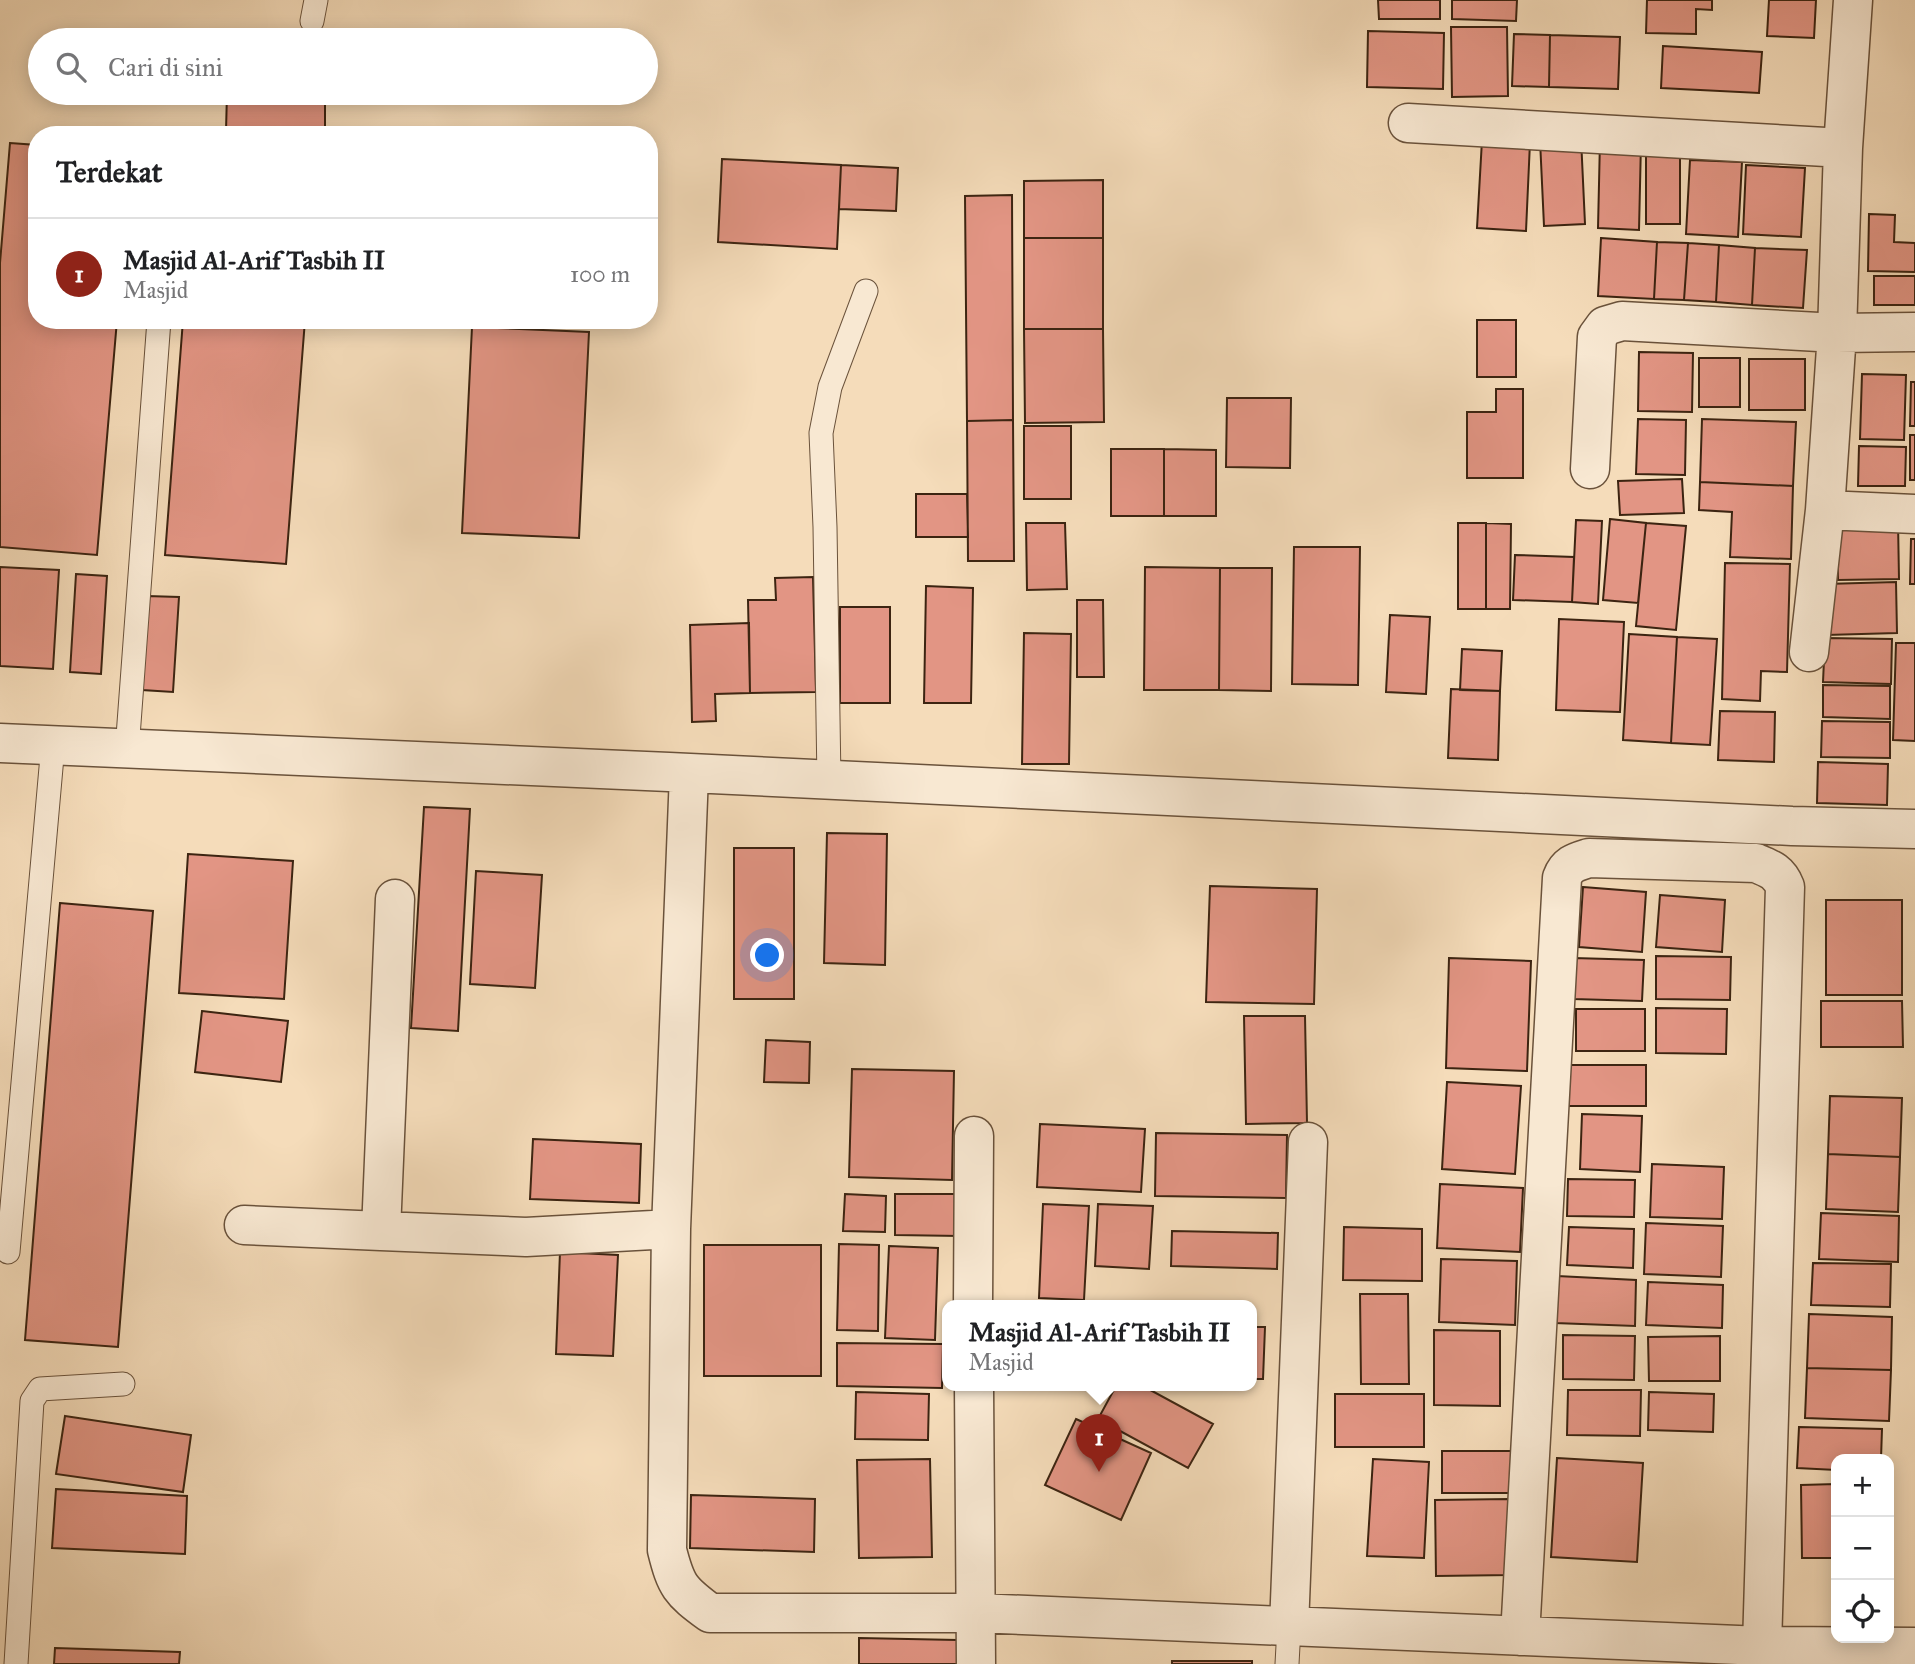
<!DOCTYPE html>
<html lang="id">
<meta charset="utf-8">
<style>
:root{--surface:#fff;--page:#f6f6f6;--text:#202124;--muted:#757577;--line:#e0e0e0;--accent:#8f2418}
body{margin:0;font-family:"IM FELL Great Primer",serif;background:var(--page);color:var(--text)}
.controls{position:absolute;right:21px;bottom:21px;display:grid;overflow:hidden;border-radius:14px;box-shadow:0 4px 18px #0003}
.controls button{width:63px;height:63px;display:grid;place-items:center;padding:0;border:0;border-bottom:2px solid var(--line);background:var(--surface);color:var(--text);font:35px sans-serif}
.you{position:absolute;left:768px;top:956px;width:24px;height:24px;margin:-18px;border:5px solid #fff;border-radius:50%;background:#1a73e8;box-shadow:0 0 0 10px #1a73e833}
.badge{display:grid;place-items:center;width:46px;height:46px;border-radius:50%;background:var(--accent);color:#fff;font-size:23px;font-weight:700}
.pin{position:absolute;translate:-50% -58px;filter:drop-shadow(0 2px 4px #0008)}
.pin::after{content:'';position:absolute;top:37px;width:24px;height:21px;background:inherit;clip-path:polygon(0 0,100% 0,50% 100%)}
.popup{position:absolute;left:942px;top:1300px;width:315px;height:91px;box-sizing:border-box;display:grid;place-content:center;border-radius:14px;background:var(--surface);filter:drop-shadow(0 2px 5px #0005);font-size:23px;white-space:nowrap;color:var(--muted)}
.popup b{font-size:26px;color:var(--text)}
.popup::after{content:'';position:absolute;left:50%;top:100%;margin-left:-14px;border:14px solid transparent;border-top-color:var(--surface)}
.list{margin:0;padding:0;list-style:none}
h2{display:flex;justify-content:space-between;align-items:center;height:91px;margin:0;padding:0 28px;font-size:30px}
h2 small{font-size:23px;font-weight:400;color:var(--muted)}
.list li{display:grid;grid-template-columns:46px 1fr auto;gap:21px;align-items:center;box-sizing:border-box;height:112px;padding:0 28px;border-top:2px solid var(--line)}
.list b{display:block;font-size:26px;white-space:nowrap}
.list p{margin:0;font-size:23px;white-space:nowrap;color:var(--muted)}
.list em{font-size:23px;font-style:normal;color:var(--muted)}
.icon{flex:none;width:38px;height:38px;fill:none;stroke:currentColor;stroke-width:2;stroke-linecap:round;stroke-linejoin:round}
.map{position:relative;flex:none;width:1915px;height:1664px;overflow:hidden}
.search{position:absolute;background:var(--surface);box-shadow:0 4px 18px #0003;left:28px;top:28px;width:630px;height:77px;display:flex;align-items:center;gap:18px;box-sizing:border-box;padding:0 24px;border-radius:38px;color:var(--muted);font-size:26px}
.panel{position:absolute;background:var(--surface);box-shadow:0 4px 18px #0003;left:28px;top:126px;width:630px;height:203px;border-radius:28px}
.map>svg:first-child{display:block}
.building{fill:#e29584;stroke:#3c2411;stroke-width:2}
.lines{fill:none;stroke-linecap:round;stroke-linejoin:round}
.service-casing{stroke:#6a523b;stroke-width:25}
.minor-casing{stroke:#6a523b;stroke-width:41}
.service{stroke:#f8e8d2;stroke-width:23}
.minor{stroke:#f8e8d2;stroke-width:38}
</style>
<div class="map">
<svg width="1915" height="1664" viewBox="0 0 1915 1664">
<rect width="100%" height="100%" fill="#f5dcba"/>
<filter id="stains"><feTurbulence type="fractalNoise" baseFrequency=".00286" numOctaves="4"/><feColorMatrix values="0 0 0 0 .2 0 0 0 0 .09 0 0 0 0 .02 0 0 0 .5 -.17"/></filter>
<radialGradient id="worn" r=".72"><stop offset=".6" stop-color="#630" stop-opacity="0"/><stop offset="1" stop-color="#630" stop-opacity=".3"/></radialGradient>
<path class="building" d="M1378,0h62v19h-61z
M1452,0h65l-1,21 -64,-2z
M1647,0h65v10l-16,-1v25l-50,-1z
M1769,0h47l-2,38 -47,-2z
M1451,27h56l1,69 -56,1z
M1368,31l76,2 -1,56 -76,-2z
M1514,34l36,1 -1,52 -37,-1z
M1550,35l70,2 -2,52 -69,-2z
M1663,46l99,6 -3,41 -98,-5z
M227,93h98v40l-99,-2z
M1581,138l4,86 -41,2 -4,-86z
M1482,140l48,2 -4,89 -49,-3z
M1600,140l41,2 -2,88 -41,-2z
M1646,140h34v84h-34z
M10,143l27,2v175h80l-20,235 -97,-8v-284z
M722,159l119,6 -4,84 -119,-7z
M1690,160l52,2 -4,75 -52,-3z
M841,165l57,3 -2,43 -57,-2z
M1746,165l59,3 -4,69 -58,-3z
M1103,180v58h-79v-57z
M1012,195l1,225 -46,1 -2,-225z
M1869,214l26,1 -1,27 21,1v29l-47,-1z
M1024,238h79v91h-79z
M1601,238l56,4 -3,57 -56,-3z
M1657,242l31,1 -4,57 -30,-1z
M1688,243l31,2 -3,57 -32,-2z
M1719,245l36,3 -3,57 -36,-3z
M1755,248l52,2 -4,58 -51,-3z
M1874,276h41v29h-41z
M183,320h122l-19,244 -121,-9z
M1477,320h39v57h-39z
M472,327l117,5 -10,206 -117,-5z
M1024,329h79l1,93 -79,1z
M1639,352l54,1 -1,59 -54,-1z
M1699,358h41v49h-41z
M1749,359h56v51h-56z
M1862,374l44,1 -2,65 -44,-1z
M1911,382h4v44h-5z
M1496,389h27v89h-56v-66h29z
M1227,398h64l-1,70 -64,-1z
M1638,419l48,1 -1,55 -49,-1z
M1702,419l94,3 -3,64 -93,-4z
M1013,420l1,141h-46l-1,-140z
M1024,426h47v73h-47z
M1910,435h5v45h-5z
M1859,446l47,1 -1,39h-47z
M1111,449h53v67h-53z
M1164,449l52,1v66h-52z
M1682,479l2,34 -64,2 -2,-34z
M1700,482l93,4 -2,73 -61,-2 2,-45 -33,-2z
M916,494h51l1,43h-52z
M1610,519l36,4 -8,80 -35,-3z
M1576,520l26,1 -4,83 -26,-2z
M1898,521l1,58 -61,1 -1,-58z
M1026,523h39l2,66 -40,1z
M1458,523h28v86h-28z
M1486,523l25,1 -1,85h-24z
M1646,523l40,3 -10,104 -40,-4z
M1911,539h4v45h-5z
M1294,547h66l-2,138 -66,-1z
M1515,555l59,2 -2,45 -59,-2z
M1725,563l65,1 -3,108 -26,-1 -1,30 -38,-2z
M0,567l59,3 -6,99 -53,-3z
M1145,567l75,1 -1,122h-75z
M1220,568h52l-1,123 -52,-1z
M76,574l31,2 -6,98 -31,-2z
M813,577l3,115 -66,1 -2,-93h28l-1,-22z
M1896,582l1,51 -71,2 -1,-51z
M926,586l47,2 -2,115h-47z
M147,596l32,1 -6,95 -31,-2z
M1077,600h26l1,77h-27z
M840,607h50v96h-50z
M1390,615l40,2 -4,77 -40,-2z
M1559,619l65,3 -4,90 -64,-2z
M749,623l1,70 -35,1 1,27 -24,1 -2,-97z
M1024,633l47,1 -2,130h-47z
M1629,634l48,3 -6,106 -48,-3z
M1677,637l40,2 -7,106 -39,-2z
M1825,638l67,1 -1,45 -68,-2z
M1896,643h19v98l-22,-1z
M1462,649l40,2 -2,40 -40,-1z
M1823,685l67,1v33l-67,-2z
M1451,689l49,2 -2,69 -50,-2z
M1720,711l55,1 -1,50 -56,-2z
M1822,721l68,1v36l-69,-1z
M1818,762l70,2 -1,41 -70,-2z
M424,807l46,2 -12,222 -47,-3z
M827,833l60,1 -2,131 -61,-2z
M734,848h60v151h-60z
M188,854l105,7 -9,138 -105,-6z
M476,871l66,4 -7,113 -65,-4z
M1210,886l107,3 -3,115 -108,-2z
M1583,887l63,5 -4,60 -63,-5z
M1660,895l65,5 -3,52 -66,-5z
M1826,900h76v95h-76z
M60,903l93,8 -35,436 -93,-7z
M1656,956l75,1 -1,43 -74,-1z
M1449,958l82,3 -4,110 -81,-3z
M1573,958l71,2 -2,41 -69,-2z
M1821,1001h81l1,46h-82z
M1656,1008l71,1 -1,45 -70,-1z
M1576,1009h69v42h-69z
M202,1011l86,10 -7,61 -86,-10z
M1244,1016h61l2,107 -61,1z
M766,1040l44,2 -1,41 -45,-1z
M1567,1065h79v41h-79z
M852,1069l102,2 -2,109 -103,-3z
M1447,1082l74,4 -6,88 -73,-5z
M1830,1096l72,2 -2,59 -72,-3z
M1582,1114l60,2 -2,56 -60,-3z
M1040,1124l105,5 -4,63 -104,-5z
M1156,1133l131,2 -1,63 -131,-2z
M533,1139l108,5 -2,59 -109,-4z
M1828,1154l72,3 -2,55 -72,-3z
M1652,1164l72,3 -2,52 -72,-2z
M1568,1179l67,1 -1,37 -67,-1z
M1440,1184l83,4 -3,64 -83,-4z
M845,1194l41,2 -1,36 -42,-1z
M895,1194h65v42l-65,-1z
M1043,1204l46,2 -5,94 -45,-2z
M1098,1204l55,2 -4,63 -54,-3z
M1821,1213l78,3 -1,46 -79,-3z
M1646,1223l77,3 -2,51 -77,-3z
M1344,1227l78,2v52l-79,-1z
M1569,1227l65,2 -1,39 -66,-3z
M1172,1231l106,2 -1,36 -106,-3z
M839,1244l40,1 -1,86 -41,-1z
M704,1245h117v131h-117z
M889,1246l49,2 -3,92 -50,-2z
M560,1252l58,3 -5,101 -57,-2z
M1441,1259l76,2 -2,64 -76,-3z
M1813,1263l78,1 -1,43 -79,-2z
M1557,1276l79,4 -1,46 -80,-3z
M1648,1282l75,3 -1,43 -76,-3z
M1360,1294h48l1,90h-48z
M1809,1314l83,3 -1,53 -84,-2z
M1251,1327h14l-2,52h-12z
M1434,1330l66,1v75l-66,-1z
M1563,1335l72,1 -1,44 -71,-1z
M1720,1336v45h-71l-1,-44z
M837,1343l106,1 -1,44 -105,-2z
M1807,1368l84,2 -2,51 -84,-3z
M1116,1386h27l70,38 -25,44 -90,-49z
M1568,1390h73l-1,46 -73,-1z
M856,1392l73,2 -1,46 -73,-1z
M1649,1392l65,2 -1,38 -65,-2z
M1335,1394h89v53h-89z
M65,1416l126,19 -8,57 -127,-18z
M1076,1419l75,34 -30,67 -76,-35z
M1799,1427l83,2 -1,30h-45v11l-39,-2z
M1442,1451h70v42h-70z
M1557,1458l86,5 -6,99 -86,-5z
M930,1459l2,98 -73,1 -2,-98z
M1373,1459l56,3 -5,96 -57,-2z
M1836,1484v74h-34l-1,-73z
M56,1489l131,7 -2,58 -133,-6z
M691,1495l124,4 -1,53 -124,-4z
M1509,1499l2,76 -75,1 -1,-76z
M859,1638l98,2v24h-98z
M55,1648l125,4 -1,12h-125z
M1172,1661h80v3h-80z"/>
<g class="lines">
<g class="service-casing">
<path id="service" d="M312,21l4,-21
M127,750l32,-430
M829,781l-4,-254 -4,-94 9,-46 36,-96
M8,1252l45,-507
M16,1664l16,-263 8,-12 83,-5
M1287,1664l2,-37"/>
</g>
<g class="minor-casing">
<path id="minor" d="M1408,123l435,25
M1590,469l7,-132 8,-11 17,-5 215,12 78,-1
M1825,510l90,4
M1809,652l16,-142 12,-177 6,-185 10,-148
M0,743l669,29 1123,54 123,3
M689,774l-18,455 -4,321c9,36 13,41 43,63h267l785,33 153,1
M395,899l-14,332 145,6 145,-8
M244,1225l137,6
M973,1306l1,-170
M974,1386l2,278
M1289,1627l19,-485
M1520,1636l42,-758c5,-14 14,-16 27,-20l167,5c15,6 23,9 29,24l-23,759"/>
</g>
<use href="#service" class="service"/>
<use href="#minor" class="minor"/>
</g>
<rect width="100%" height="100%" filter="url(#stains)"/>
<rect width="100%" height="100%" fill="url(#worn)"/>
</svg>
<div class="controls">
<button>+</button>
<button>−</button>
<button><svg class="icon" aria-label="locate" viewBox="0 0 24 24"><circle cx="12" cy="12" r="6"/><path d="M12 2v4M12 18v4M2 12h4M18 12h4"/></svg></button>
</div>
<div class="you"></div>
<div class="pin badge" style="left:1099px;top:1472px">1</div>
<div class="popup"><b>Masjid Al-Arif Tasbih II</b>Masjid</div>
<div class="search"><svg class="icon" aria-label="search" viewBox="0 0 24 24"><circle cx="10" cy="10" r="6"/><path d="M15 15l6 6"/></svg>Cari di sini</div>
<section class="panel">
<h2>Terdekat<small></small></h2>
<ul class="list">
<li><span class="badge">1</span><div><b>Masjid Al-Arif Tasbih II</b><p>Masjid</p></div><em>100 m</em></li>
</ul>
</section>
</div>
